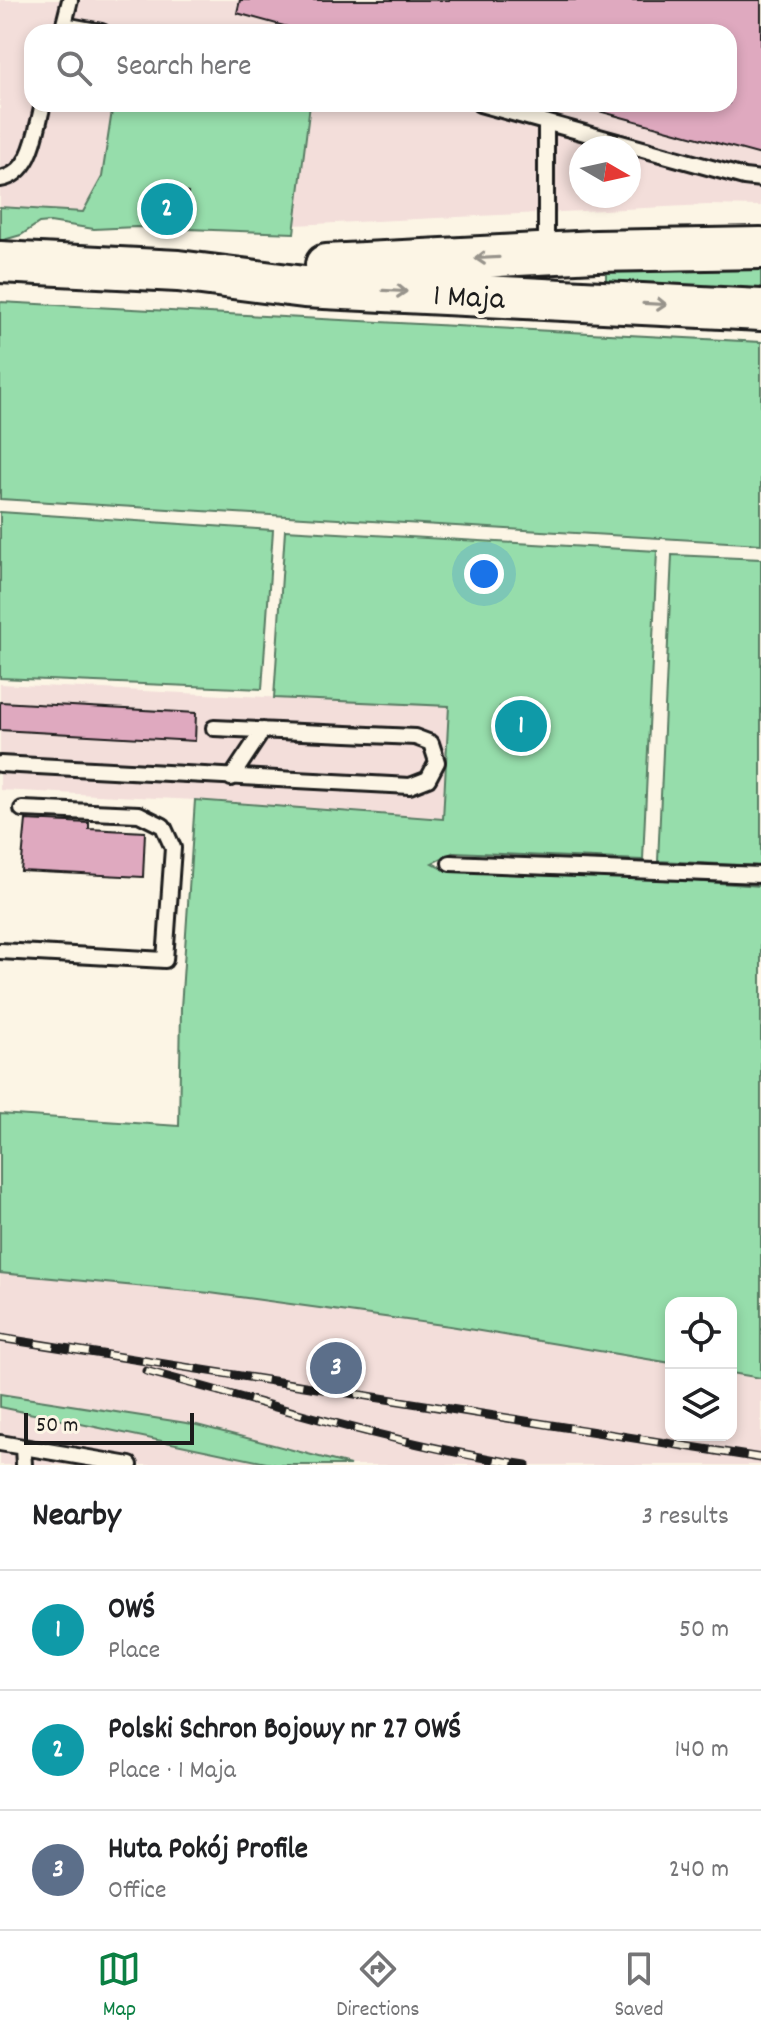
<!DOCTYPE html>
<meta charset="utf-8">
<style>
:root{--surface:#fff;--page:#f2f2f2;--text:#202124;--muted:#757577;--line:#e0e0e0;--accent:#0b8043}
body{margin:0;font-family:Dekko,sans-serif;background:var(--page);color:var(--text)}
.controls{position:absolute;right:24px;bottom:24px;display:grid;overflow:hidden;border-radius:16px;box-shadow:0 4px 12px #0003}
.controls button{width:72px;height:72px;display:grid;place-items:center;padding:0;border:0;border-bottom:2px solid var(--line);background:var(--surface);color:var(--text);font:40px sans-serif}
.compass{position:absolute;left:569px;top:136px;width:72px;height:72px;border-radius:50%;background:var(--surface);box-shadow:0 4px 12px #0003;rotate:99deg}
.scale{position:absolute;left:24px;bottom:20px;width:170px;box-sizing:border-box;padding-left:8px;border:4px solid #1c1c1c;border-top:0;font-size:22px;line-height:28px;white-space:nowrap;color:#1c1c1c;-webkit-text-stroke:6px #fcf5e5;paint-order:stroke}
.you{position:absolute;left:484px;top:574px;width:28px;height:28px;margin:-20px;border:6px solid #fff;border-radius:50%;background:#1a73e8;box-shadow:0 0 0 12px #1a73e833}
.badge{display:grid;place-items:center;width:52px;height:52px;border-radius:50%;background:var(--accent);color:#fff;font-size:26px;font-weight:700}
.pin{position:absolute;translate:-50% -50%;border:4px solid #fff;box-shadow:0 2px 8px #0006}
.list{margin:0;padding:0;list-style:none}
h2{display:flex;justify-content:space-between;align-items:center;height:104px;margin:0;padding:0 32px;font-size:34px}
h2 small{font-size:26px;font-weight:400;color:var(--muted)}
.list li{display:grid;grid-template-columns:52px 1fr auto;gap:24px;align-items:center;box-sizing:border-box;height:120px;padding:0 32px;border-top:2px solid var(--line)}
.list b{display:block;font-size:30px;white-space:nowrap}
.list p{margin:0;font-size:26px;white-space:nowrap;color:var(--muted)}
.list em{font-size:26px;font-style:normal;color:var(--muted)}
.icon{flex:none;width:44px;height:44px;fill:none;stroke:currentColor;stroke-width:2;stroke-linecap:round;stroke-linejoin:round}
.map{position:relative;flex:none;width:761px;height:1465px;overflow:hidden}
.search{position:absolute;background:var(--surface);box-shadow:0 4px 12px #0003;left:24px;right:24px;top:24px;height:88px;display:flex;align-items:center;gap:20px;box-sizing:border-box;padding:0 28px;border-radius:24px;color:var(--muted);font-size:30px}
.sheet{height:464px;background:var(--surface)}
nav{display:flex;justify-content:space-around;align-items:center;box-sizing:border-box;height:112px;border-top:2px solid var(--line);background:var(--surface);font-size:22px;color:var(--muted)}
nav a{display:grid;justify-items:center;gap:4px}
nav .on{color:var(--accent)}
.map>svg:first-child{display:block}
.built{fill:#f3deda;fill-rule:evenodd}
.green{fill:#96ddab;stroke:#597c64;stroke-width:2}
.building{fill:#dfa9bf;stroke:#1c1c1c;stroke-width:2}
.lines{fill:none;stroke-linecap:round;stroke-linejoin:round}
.lane-casing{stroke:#1c1c1c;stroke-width:20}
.secondary-casing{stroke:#1c1c1c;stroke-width:46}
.lane{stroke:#fcf5e5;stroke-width:14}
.secondary{stroke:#fcf5e5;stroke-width:40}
.rail-casing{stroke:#1c1c1c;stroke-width:9}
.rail{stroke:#fcf5e5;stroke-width:6;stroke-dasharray:18;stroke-linecap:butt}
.oneway{stroke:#97938b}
.labels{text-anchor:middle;stroke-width:8;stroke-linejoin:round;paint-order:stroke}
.street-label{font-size:32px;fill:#1c1c1c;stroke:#fcf5e5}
</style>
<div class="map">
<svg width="761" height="1465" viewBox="0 0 761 1465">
<rect width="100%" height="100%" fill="#fcf5e5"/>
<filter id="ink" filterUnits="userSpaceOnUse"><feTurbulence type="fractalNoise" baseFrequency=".0125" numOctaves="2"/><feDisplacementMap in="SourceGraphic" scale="16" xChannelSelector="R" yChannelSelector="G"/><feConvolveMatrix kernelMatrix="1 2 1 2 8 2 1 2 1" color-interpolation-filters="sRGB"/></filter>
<g filter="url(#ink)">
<path class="built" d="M0,0h761v206l-54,-1 -413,20 16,-121h419v-72h-697v72h81l-11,73 -19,35 -83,-5zM581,148h48v48h-48z
M0,684l450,22 -7,114 -248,-20 -195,-10z
M0,1273l210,20 240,33 221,37v72h60v-62l30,5v87h-411l-157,-41 -193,-30z
M0,1407l191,39 85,19h-276z"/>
<path class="green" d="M113,104h197l-16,129 -158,-6 -42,2 -44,-7 -11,1 -18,12 -21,6v-34l83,5 19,-35z
M761,259v39l-155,-8v-26z
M0,302l761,40v202l-761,-45z
M0,512l273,18 -11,159 -262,-11z
M285,530l372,21 -14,309 -189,-8 -22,11 15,8 202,7 112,8v492l-30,-5v-70h-60v60l-221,-37 -240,-33 -210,-20v-159l179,12 2,-118 14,-208 248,19 6,-113 -175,-8z
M672,555l89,4v307l-103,-5z
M0,1394l193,30 157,41h-74l-276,-58z"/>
<path class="building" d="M240,0h521v155l-188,-51h156v-72h-423l-69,-19z
M158,184l30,9v10l-18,28 -3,1 -20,-14 4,-21z
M0,702l196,11 -1,28 -195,-11z
M500,707l44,3 -2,22 -6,8h-21v-10l-16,-1z
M26,820l63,3v6l56,3 -2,45 -122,-6z"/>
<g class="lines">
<g class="lane-casing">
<path id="lane" d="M64,25l38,7
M62,32l8,-32
M480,104l264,73 17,2
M0,179c33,-5 36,-49 43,-75
M546,249v-127
M0,764l410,22 18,-7 9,-17 -6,-19 -16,-6 -201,-9
M231,778l32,-48
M450,863l311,12
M0,951l165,9 8,-112 -10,-22 -24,-12 -117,-5
M0,1443l130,22
M23,1447l1,18"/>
</g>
<g class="secondary-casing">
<path id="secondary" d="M0,262l178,9 126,16 457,23
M326,265l270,-14 165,-3"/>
</g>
<use href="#lane" class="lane"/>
<use href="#secondary" class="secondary"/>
<g class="rail-casing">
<path id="rail" d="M0,1338l761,120
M146,1371c126,34 251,74 380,94"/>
</g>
<use href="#rail" class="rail"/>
</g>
<defs><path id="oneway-shaft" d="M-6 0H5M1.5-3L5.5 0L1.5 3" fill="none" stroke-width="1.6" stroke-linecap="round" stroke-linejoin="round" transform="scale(2)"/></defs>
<g class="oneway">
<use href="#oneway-shaft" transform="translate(487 258) rotate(177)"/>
<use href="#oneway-shaft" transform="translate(395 291) rotate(3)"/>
<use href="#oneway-shaft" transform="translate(655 304) rotate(3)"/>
</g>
</g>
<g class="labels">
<g class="street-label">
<text transform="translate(469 295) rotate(3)" y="11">1 Maja</text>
</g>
</g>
</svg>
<div class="controls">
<button><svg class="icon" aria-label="locate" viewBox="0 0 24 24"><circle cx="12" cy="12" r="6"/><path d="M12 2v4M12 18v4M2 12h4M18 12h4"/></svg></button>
<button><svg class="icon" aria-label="layers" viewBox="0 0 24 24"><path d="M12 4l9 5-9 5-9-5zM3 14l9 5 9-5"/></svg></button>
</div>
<svg class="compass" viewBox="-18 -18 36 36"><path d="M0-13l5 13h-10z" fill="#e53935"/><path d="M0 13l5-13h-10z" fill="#757577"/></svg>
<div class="scale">50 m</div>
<div class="you"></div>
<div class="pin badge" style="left:521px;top:726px;background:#0f9aa8">1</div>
<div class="pin badge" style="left:167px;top:209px;background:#0f9aa8">2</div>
<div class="pin badge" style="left:336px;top:1368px;background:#5c6f8a">3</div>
<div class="search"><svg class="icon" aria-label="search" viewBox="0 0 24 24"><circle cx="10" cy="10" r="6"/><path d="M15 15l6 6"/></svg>Search here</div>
</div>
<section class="sheet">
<h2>Nearby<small>3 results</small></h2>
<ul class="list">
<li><span class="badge" style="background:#0f9aa8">1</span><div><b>OWŚ</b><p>Place</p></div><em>50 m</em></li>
<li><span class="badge" style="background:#0f9aa8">2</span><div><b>Polski Schron Bojowy nr 27 OWŚ</b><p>Place · 1 Maja</p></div><em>140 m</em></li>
<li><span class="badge" style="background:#5c6f8a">3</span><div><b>Huta Pokój Profile</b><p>Office</p></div><em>240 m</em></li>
</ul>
</section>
<nav>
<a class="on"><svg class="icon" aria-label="map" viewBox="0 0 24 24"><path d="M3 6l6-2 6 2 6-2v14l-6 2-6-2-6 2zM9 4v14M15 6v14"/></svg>Map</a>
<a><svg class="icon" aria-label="directions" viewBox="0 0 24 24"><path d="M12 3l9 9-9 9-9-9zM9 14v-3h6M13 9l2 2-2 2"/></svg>Directions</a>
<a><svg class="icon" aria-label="saved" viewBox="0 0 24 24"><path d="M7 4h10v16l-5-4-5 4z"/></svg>Saved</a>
</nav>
